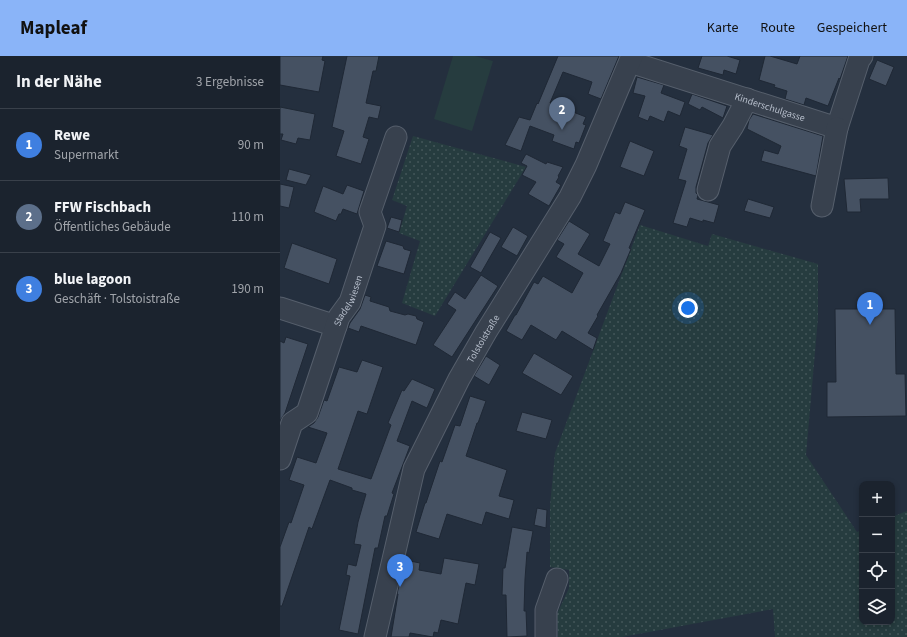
<!DOCTYPE html>
<html lang="de">
<meta charset="utf-8">
<style>
:root{--surface:#1b232e;--page:#242b36;--text:#f1f3f6;--muted:#a0a4aa;--line:#39404a;--accent:#8ab4f8}
body{margin:0;font-family:"Source Sans 3",sans-serif;background:var(--page);color:var(--text)}
.controls{position:absolute;right:12px;bottom:12px;display:grid;overflow:hidden;border-radius:8px;box-shadow:0 2px 6px #0003}
.controls button{width:36px;height:36px;display:grid;place-items:center;padding:0;border:0;border-bottom:1px solid var(--line);background:var(--surface);color:var(--text);font:20px sans-serif}
.you{position:absolute;left:408px;top:252px;width:14px;height:14px;margin:-10px;border:3px solid #fff;border-radius:50%;background:#1a73e8;box-shadow:0 0 0 6px #1a73e833}
.badge{display:grid;place-items:center;width:26px;height:26px;border-radius:50%;background:var(--accent);color:#fff;font-size:13px;font-weight:700}
.pin{position:absolute;translate:-50% -33px;filter:drop-shadow(0 1px 2px #0008)}
.pin::after{content:'';position:absolute;top:21px;width:14px;height:12px;background:inherit;clip-path:polygon(0 0,100% 0,50% 100%)}
.list{margin:0;padding:0;list-style:none}
h2{display:flex;justify-content:space-between;align-items:center;height:52px;margin:0;padding:0 16px;font-size:17px}
h2 small{font-size:13px;font-weight:400;color:var(--muted)}
.list li{display:grid;grid-template-columns:26px 1fr auto;gap:12px;align-items:center;box-sizing:border-box;height:72px;padding:0 16px;border-top:1px solid var(--line)}
.list b{display:block;font-size:15px;white-space:nowrap}
.list p{margin:0;font-size:13px;white-space:nowrap;color:var(--muted)}
.list em{font-size:13px;font-style:normal;color:var(--muted)}
.icon{flex:none;width:22px;height:22px;fill:none;stroke:currentColor;stroke-width:2;stroke-linecap:round;stroke-linejoin:round}
.map{position:relative;flex:none;width:627px;height:581px;overflow:hidden}
header{display:flex;align-items:center;gap:24px;box-sizing:border-box;height:56px;padding:0 20px;background:var(--accent);color:#111}
header strong{font-size:19px}
nav{display:flex;gap:22px;margin-inline-start:auto;font-size:14px}
main{display:flex}
aside{flex:1;background:var(--surface)}
.map>svg:first-child{display:block}
.grass{fill:url(#grass-dots)}
.pitch{fill:#263c3f}
.building{fill:#455162;stroke:#1f2835}
.lines{fill:none;stroke-linecap:round;stroke-linejoin:round}
.minor-casing{stroke:#565f6c;stroke-width:23}
.minor{stroke:#38414e;stroke-width:21}
.labels{text-anchor:middle;stroke-width:3;stroke-linejoin:round;paint-order:stroke}
.street-label{font-size:10px;fill:#b4bcc9;stroke:#1d2633}
</style>
<header>
<strong>Mapleaf</strong>
<nav><a>Karte</a><a>Route</a><a>Gespeichert</a></nav>
</header>
<main>
<aside>
<h2>In der Nähe<small>3 Ergebnisse</small></h2>
<ul class="list">
<li><span class="badge" style="background:#3f7fe0">1</span><div><b>Rewe</b><p>Supermarkt</p></div><em>90 m</em></li>
<li><span class="badge" style="background:#5c6f8a">2</span><div><b>FFW Fischbach</b><p>Öffentliches Gebäude</p></div><em>110 m</em></li>
<li><span class="badge" style="background:#3f7fe0">3</span><div><b>blue lagoon</b><p>Geschäft · Tolstoistraße</p></div><em>190 m</em></li>
</ul>
</aside>
<div class="map">
<svg width="627" height="581" viewBox="0 0 627 581">
<defs>
<pattern id="grass-dots" width="8" height="8" patternUnits="userSpaceOnUse"><rect width="8" height="8" fill="#263c3f"/><path d="M2 2h.1M6 6h.1" fill="none" stroke="#435659" stroke-width="1.8" stroke-linecap="round"/></pattern>
</defs>
<rect width="100%" height="100%" fill="#242f3e"/>
<path class="grass" d="M133,80l113,31 -91,149 -33,-13 18,-62 -21,-8 8,-27 -15,-6z
M360,169l68,21 4,-12 106,30v54l-12,137 51,77 5,-2v92h30v-105l15,-6v126h-132l-2,-28 -151,28h-64l-1,-23 12,-26v-18l-19,-3v-61l5,-53z"/>
<path class="pitch" d="M173,0h22l18,5 -21,70 -38,-12z"/>
<path class="building" d="M0,0h43l-1,4 3,1 -6,31 -39,-7z
M67,0h32l-3,15h-3l-7,32 15,3 -3,13 -9,-2 -6,20 6,2 -8,25 -25,-8 8,-25 -12,-4z
M278,0h61l-18,43 -13,-5 4,-12 -29,-10 -13,31 36,14 -3,7 3,1 -7,18 -3,-1 -2,7 -22,-8 2,-6 -24,-9 -9,25 -16,-6 14,-28 11,3 7,-17 1,1z
M422,0h25l13,4 -4,14 -12,-4 -1,5 -25,-7z
M485,0h5l27,8 3,-8h48l-8,23 -1,-1 -11,28 -22,-8 -2,7 -19,-6 2,-8 -13,-4 1,-2 -16,-5z
M597,4l17,7 -8,19 -17,-7z
M357,21l27,8 -3,8 24,9 -5,14 -12,-5 -4,11 -14,-6 -2,5 -10,-4 7,-21 -12,-3z
M412,38l35,12 -4,12 -21,-11 -2,3 -12,-6z
M0,51l35,7 -5,26 -12,-2 -2,6 -15,-4 2,-6h-3z
M473,58l70,22 -7,40 -55,-15 3,-11 14,4 3,-8 -34,-17 2,-9z
M405,71l28,8 -5,8 -12,44v6l2,2 -1,4 22,6 -5,18 -11,-3v2l-13,-4 -3,9 -14,-4 13,-42 -8,-2 9,-30 -8,-3z
M350,85l24,10 -10,25 -24,-9z
M246,98l20,10 1,-2 16,5 -5,9 1,1 -3,5 5,3 -12,21 -21,-12 8,-12 -14,-7 5,-9 -6,-3z
M9,113l22,6 -5,10 -20,-5z
M608,122l1,21h-29l1,13h-14l-3,-33z
M0,128l14,3 -5,21 -9,-2z
M67,129l17,6 -7,23 -14,-5 -2,5h-2l-3,7 -22,-9 9,-26 20,8z
M468,143l26,8 -4,11 -26,-7z
M345,146l20,8 -16,38 2,1 -10,24 -24,42 1,1 -10,17 9,5 -4,12 -31,-19 -6,9 -25,-15 -9,15 -16,-9 9,-16h1l18,-33 4,2 5,-8 29,17 11,-20 -27,-16 8,-13 -7,-4 12,-19 21,13 -12,20 21,12 11,-22 -7,-3 12,-29 5,2z
M111,161l11,3 -3,12 -12,-4z
M233,171l15,9 -11,20 -16,-9z
M210,176l11,6 -20,35 -11,-6z
M106,185l17,5 1,3 7,2 -7,23 -27,-8z
M12,187l45,16 -8,25 -45,-16z
M201,219l17,11 -46,71 -19,-12 23,-35 -9,-6 8,-12 10,7z
M85,239l6,2 -1,4 19,6 1,4 15,4 3,-1 8,2 1,3 7,3 -8,23 -55,-19 -2,6 -11,-4 2,-5 10,-14z
M555,253h60l1,65h9l1,42 -79,1v-35h9z
M6,281l22,7 -23,69 -5,8v-80l4,2z
M254,297l39,23 -12,19 -39,-22z
M206,300l14,9 -11,20 -15,-9z
M82,304l21,7 -16,47 -9,-3 -20,58 33,10 20,-54 -3,-2 14,-33 2,1 8,-12 23,10 -8,19 -15,-7 -15,40 13,5 -18,47 2,1 -7,22h-2l-7,32h-3l-17,86 -19,-4 11,-54 -4,-1 2,-11 8,2 5,-21 -7,-1 4,-22 8,-28 -14,-4v-2l-22,-8 -18,49 -3,-2 -27,79h-2v-59l9,-25 2,1 13,-38 -15,-5 8,-23 19,6 11,-30 -19,-6 6,-4 4,-6 6,-17 3,1 12,-34 18,5z
M190,340l16,5 -8,22h-1l-11,33 41,14 -8,26 15,4 -5,19 -23,-7 -4,13 -35,-11 -8,25 -23,-7 9,-29h1l14,-42 2,1 13,-37 5,1z
M242,356l30,8 -6,19 -30,-8z
M257,452l10,2 -1,18 -12,-3z
M232,471l21,4 -4,22 -2,-1 -2,27 -1,32h2l1,25 -20,1 -1,-42h-4l1,-27h2z
M164,502l35,6 -4,21 -9,-2 -8,41 -17,-4 -3,13 -4,-1 -1,5 -23,-4 -1,4h-18l7,-43h-1l8,-34 15,3 -1,7 22,4z"/>
<g class="lines">
<g class="minor-casing">
<g id="minor">
<path id="s1" d="M350,6l207,66 22,-68 3,-4"/>
<path d="M428,134l12,-44 13,-20 14,-27"/>
<path d="M542,150l15,-78"/>
<path d="M0,252l56,18"/>
<path id="s2" d="M0,403l12,-36 15,-10 32,-96 11,-15 25,-76 -5,-14 26,-75"/>
<path id="s3" d="M95,581l39,-168 45,-90 27,-47 84,-135 16,-32 46,-109"/>
<path d="M266,581v-27l11,-31"/>
</g>
</g>
<use href="#minor" class="minor"/>
</g>
<g class="labels">
<g class="street-label">
<text dy="4" stroke="none"><textPath href="#s1" startOffset="147">Kinderschulgasse</textPath></text>
<text dy="4" stroke="none"><textPath href="#s2" startOffset="176">Stadelwiesen</textPath></text>
<text dy="4" stroke="none"><textPath href="#s3" startOffset="320">Tolstoistraße</textPath></text>
</g>
</g>
</svg>
<div class="controls">
<button>+</button>
<button>−</button>
<button><svg class="icon" aria-label="locate" viewBox="0 0 24 24"><circle cx="12" cy="12" r="6"/><path d="M12 2v4M12 18v4M2 12h4M18 12h4"/></svg></button>
<button><svg class="icon" aria-label="layers" viewBox="0 0 24 24"><path d="M12 4l9 5-9 5-9-5zM3 14l9 5 9-5"/></svg></button>
</div>
<div class="you"></div>
<div class="pin badge" style="left:590px;top:269px;background:#3f7fe0">1</div>
<div class="pin badge" style="left:282px;top:74px;background:#5c6f8a">2</div>
<div class="pin badge" style="left:120px;top:531px;background:#3f7fe0">3</div>
</div>
</main>
